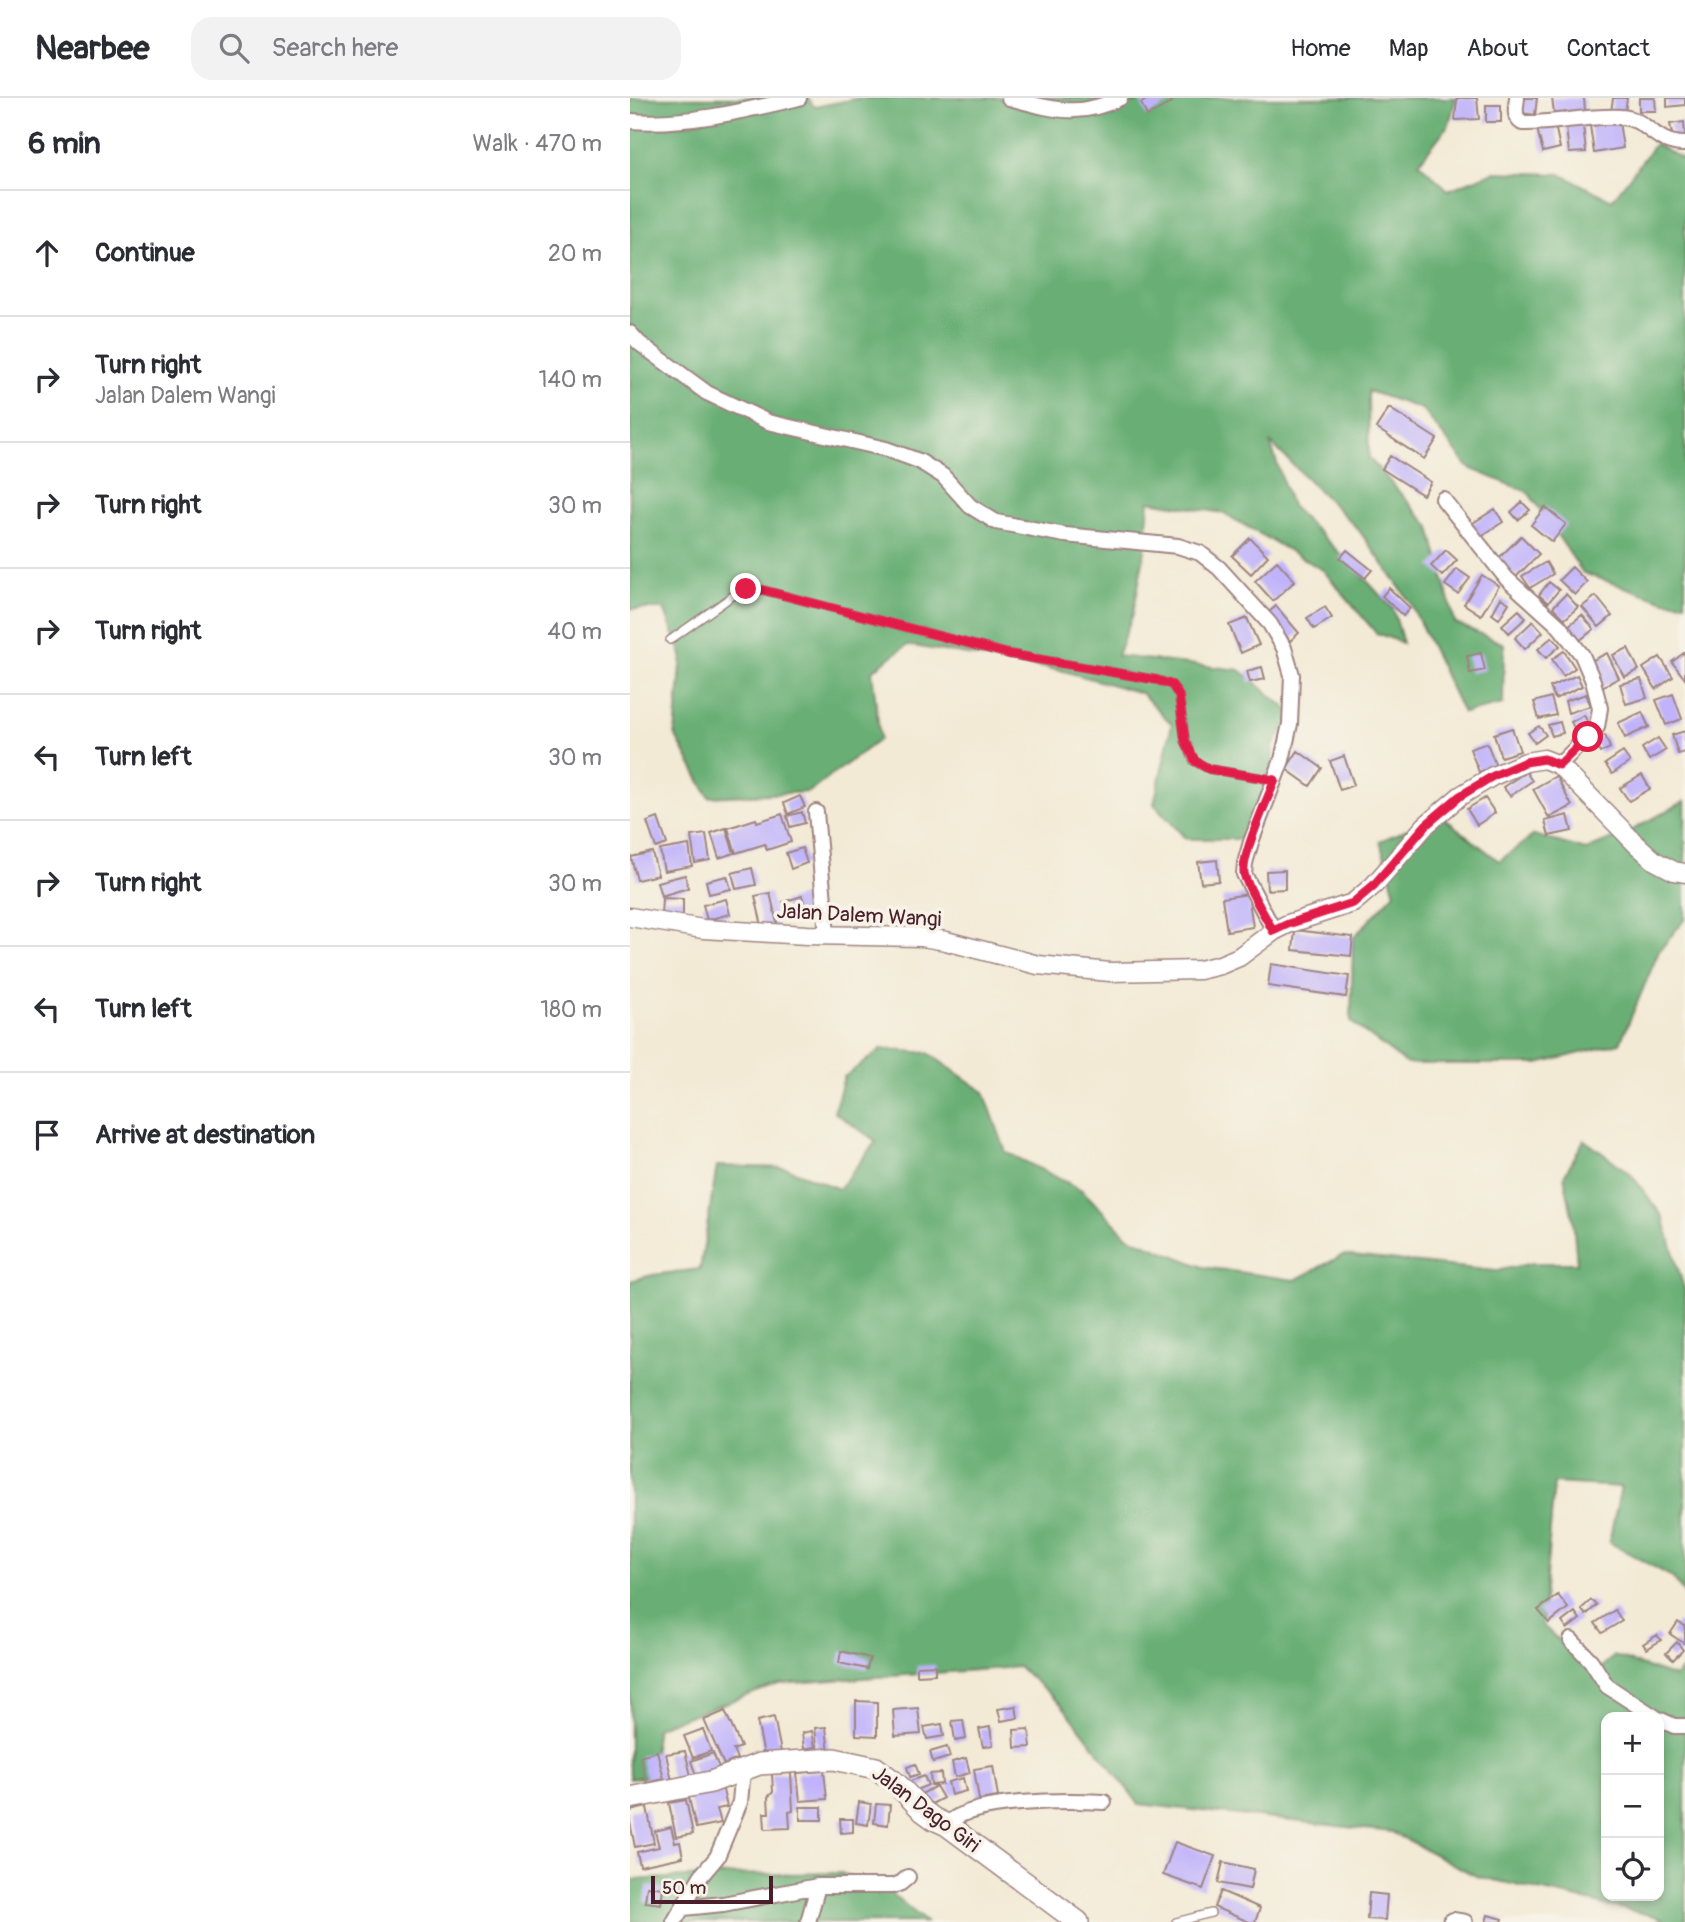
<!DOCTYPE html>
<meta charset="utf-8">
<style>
:root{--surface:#fff;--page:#f2f2f3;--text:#2b2b33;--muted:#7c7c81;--line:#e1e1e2}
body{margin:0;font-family:Pangolin,sans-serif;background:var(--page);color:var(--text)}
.controls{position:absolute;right:21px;bottom:21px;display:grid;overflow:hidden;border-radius:14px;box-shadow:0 4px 10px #0003}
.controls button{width:63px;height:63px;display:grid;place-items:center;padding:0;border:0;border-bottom:2px solid var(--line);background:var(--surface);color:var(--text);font:35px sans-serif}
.scale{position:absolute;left:21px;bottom:18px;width:122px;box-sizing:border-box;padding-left:7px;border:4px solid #4a1f2b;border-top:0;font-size:19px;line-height:24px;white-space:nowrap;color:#4a1f2b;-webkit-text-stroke:5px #f7f3e8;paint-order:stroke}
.stop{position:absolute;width:21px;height:21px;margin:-16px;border:5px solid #e11d48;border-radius:50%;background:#fff}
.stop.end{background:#e11d48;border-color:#fff;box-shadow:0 2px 7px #0008}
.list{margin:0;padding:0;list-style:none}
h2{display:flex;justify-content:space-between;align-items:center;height:91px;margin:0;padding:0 28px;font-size:30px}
h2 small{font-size:23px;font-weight:400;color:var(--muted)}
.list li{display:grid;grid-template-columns:46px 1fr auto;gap:21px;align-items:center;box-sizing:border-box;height:126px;padding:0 28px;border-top:2px solid var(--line)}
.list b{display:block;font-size:26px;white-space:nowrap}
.list p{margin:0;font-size:23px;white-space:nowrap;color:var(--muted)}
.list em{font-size:23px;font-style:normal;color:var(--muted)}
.icon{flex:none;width:38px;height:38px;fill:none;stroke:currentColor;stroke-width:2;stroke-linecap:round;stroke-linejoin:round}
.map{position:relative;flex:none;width:1055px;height:1824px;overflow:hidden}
header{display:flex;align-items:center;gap:42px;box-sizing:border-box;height:98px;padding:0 35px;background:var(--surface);border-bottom:2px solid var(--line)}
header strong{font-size:33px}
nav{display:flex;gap:38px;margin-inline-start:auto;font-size:24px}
.search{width:490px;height:63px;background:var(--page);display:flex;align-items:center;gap:18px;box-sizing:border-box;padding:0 24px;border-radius:21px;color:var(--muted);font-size:26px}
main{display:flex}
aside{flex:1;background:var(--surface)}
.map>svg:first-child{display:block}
.forest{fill:#69af74;stroke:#5a6750;stroke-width:2;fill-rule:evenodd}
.building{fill:#c0b2fb}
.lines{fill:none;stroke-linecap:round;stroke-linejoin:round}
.service-casing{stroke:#9e8480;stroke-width:10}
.minor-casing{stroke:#9e8480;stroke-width:18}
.tertiary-casing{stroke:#9e8480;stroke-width:21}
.secondary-casing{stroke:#9e8480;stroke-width:24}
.service{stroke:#fff;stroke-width:7}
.minor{stroke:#fff;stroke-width:14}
.tertiary{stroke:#fff;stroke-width:18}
.secondary{stroke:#fff;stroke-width:21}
.route{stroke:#e11d48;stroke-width:9}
.labels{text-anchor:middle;stroke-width:7;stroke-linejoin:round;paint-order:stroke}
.street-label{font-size:21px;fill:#4a1f2b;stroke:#f7f3e8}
</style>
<header>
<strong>Nearbee</strong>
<div class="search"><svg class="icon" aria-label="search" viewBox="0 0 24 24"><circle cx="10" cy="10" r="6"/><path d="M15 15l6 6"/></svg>Search here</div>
<nav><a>Home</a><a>Map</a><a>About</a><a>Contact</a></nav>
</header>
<main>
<aside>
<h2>6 min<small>Walk · 470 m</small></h2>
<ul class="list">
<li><svg class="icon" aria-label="ahead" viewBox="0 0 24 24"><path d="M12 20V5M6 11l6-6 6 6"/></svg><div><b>Continue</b></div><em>20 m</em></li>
<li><svg class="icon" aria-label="right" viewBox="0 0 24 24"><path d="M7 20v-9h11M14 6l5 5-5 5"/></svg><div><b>Turn right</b><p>Jalan Dalem Wangi</p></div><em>140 m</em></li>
<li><svg class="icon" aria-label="right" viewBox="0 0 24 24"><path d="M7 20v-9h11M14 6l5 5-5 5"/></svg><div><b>Turn right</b></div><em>30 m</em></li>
<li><svg class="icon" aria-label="right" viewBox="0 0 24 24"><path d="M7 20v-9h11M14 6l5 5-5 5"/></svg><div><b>Turn right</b></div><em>40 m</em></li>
<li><svg class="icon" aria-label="left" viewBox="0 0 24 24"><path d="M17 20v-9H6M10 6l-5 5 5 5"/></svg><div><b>Turn left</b></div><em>30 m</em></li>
<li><svg class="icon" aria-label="right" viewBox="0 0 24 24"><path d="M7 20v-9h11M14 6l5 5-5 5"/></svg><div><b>Turn right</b></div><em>30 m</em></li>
<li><svg class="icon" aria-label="left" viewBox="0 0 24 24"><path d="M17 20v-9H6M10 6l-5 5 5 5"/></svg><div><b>Turn left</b></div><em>180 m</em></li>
<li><svg class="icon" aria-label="arrive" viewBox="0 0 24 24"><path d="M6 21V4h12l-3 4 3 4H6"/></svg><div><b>Arrive at destination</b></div></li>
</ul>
</aside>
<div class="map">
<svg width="1055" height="1824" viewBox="0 0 1055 1824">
<rect width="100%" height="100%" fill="#f7f3e8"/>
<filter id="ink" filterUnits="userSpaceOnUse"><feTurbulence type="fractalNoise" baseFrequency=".0143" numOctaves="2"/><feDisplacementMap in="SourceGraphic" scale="14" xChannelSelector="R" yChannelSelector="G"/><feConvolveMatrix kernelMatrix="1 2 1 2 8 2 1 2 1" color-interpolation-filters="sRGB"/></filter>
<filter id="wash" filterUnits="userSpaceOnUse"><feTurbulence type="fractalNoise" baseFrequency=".00686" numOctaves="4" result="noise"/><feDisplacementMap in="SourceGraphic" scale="28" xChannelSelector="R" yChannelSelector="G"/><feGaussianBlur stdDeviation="1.57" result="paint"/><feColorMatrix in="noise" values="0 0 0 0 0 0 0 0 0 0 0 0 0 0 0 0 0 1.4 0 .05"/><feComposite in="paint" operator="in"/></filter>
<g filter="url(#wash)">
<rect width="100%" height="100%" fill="#f3ead5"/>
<path class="forest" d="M0,0h178l6,9 46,-9h262l13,5 7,-5h314l-7,26 -30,39 29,27 46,-18 66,2 52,26 43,-56 30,16v443l-20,-2 -82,-28 -55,-81 -59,-24 -47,-59 -54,-18 1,67 61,69 25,96 49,21 -1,60 -40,9 -53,-111 -52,-73 -88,-87 21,64 62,60 40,43 10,34 -27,-10 -53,-63 -100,-57 -74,-12 -4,49 -12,64 -16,42 123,14 53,44 -20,32 -3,49 -22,44h-62l-32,-35 18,-80 -31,-31 -77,-22 -157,-26 -35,26 8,68 -71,53 -100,5 -34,-62 7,-80 -18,-46h-34z
M1055,703v118l-26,32 -39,92 -82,21h-131l-56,-42 2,-84 42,-45 -15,-52 60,-26 59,46 35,-26 52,15 39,-16z
M252,951l46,4 56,39 22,60 76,38 46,47 75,30 92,13 48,-25 153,16 37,-8h44l-4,-43 -9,-44 20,-36 46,33 33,44 22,75v303l-13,-18 -63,-35 12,-55 -67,-4 -12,142 53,48 19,-17 61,21 10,-11v256h-19l-11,-6 -179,-40 -84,-44 -253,-28 -78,-100 -42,-37 -240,17 -122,43 -7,49 -20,3v-498l22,-6 48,-6 17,-103 70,2 52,21 37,-48 -42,-29 10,-35zM976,1619h53v179h-53z
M211,1775l49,19 36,30h-296v-42l95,-5z"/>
<g id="blocks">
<path class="building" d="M520,0h20l2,4 -25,14 -6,-13z
M827,0h20l2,21 -24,1z
M893,0h14l-2,17 -14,-2z
M922,0h32l1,13 -31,3z
M983,0h14l-2,15 -14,-1z
M1009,0h16l1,13h-17z
M1037,0h18v7l-18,2z
M856,7h15v17h-15z
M989,24l4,26 -29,5 -4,-27z
M1054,24l1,14 -12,3 -3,-15z
M925,27l5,23 -17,4 -6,-23z
M953,27l3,27 -17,1 -3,-26z
M759,310l48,31 -13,20 -48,-31z
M760,358l41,26 -8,13 -41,-26z
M892,404l8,8 -12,10 -7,-8z
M915,409l21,17 -14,18 -21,-17z
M865,411l8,13 -25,16 -8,-13z
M891,438l18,18 -23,23 -18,-18z
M620,440l18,18 -17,18 -19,-18z
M717,452l25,20 -7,8 -25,-20z
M816,452l11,10 -15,16 -11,-10z
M647,463l18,20 -22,20 -18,-20z
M916,464l7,12 -23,14 -8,-12z
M942,469l15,15 -12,13 -16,-15z
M827,471l13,9 -12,16 -13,-9z
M852,477l17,11 -18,29 -17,-11z
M919,484l10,8 -11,13 -9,-8z
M759,490l21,20 -7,8 -21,-20z
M936,496l12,13 -13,12 -12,-12z
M966,498l16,20 -13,11 -17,-20z
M871,500l8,5 -10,16 -7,-5z
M646,508l23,27 -9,8 -22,-28z
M695,509l7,11 -18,11 -7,-11z
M889,512l7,8 -17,15 -7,-8z
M952,517l12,14 -15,12 -12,-14z
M617,520l12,27 -18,8 -12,-28z
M903,523l10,11 -18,17 -10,-11z
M922,539l8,9 -14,12 -8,-9z
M998,550l11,22 -15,7 -11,-22z
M934,553l11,17 -12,8 -11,-17z
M1055,554v27l-13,-17z
M851,555l4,17 -15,3 -3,-17z
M977,555l12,25 -17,9 -13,-25z
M1030,559l13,20 -17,12 -13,-21z
M632,569l3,12 -15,3 -3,-11z
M947,577l5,11 -27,13 -5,-12z
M1011,581l6,19 -21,6 -6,-20z
M956,596l4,12 -22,7 -3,-12z
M1043,596l9,25 -16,6 -10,-25z
M921,599l5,18 -17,4 -5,-17z
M1012,614l7,15 -24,11 -7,-15z
M954,617l5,10 -13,7 -5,-10z
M930,624l3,11 -11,3 -4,-11z
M909,628l7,9 -11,8 -7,-10z
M882,630l8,23 -19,6 -7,-23z
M1055,633v21l-7,2 -6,-19z
M975,637l5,13 -10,5 -6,-13z
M1028,640l8,12 -17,10 -7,-12z
M857,645l9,23 -17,6 -9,-23z
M668,653l24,17 -12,18 -24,-17z
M993,654l7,10 -18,12 -7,-10z
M714,658l10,29 -14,5 -10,-29z
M896,674l6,9 -22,15 -7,-9z
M1012,677l8,14 -21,12 -9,-13z
M926,678l16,30 -23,12 -16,-29z
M170,698l5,11 -17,7 -4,-11z
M855,700l10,15 -18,12 -10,-16z
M172,714l3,11 -15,4 -3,-11z
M152,716l9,28 -24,8 -2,-6 -29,9 -8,-25 28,-9 1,3z
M938,717l4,16 -23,5 -4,-15z
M28,720l9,26 -11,4 -9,-26z
M96,730l8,25 -15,5 -8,-25z
M76,736l4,26 -15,3 -4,-27z
M59,747l3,21 -28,5 -4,-21z
M172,750l5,15 -16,6 -5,-16z
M22,754l6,23 -21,5 -6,-23z
M587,762l2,21 -18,2 -3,-21z
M122,770l4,17 -20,4 -4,-16z
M655,772v19l-18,1 -1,-19z
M55,777l3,13 -27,8 -4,-14z
M97,778l4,13 -22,5 -3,-13z
M140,795l8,34 -15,3 -8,-34z
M618,796l5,33 -26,4 -5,-33z
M172,798l5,15 -19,6 -5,-15z
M32,800l21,1v20l-22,-1z
M96,801l4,15 -23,6 -4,-15z
M665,832l58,7 -2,19 -58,-6z
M641,866l78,12 -3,21 -78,-11z
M928,1497l10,13 -19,15 -11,-13z
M961,1502l6,5 -11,10 -5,-6z
M985,1512l7,11 -20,12 -7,-10z
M945,1514l5,7 -13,10 -5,-7z
M1048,1524l7,4v18l-15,-10z
M1027,1537l4,5 -14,9 -4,-5z
M1047,1544l6,8 -10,10 -7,-7z
M211,1553l29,7 -3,11 -28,-6z
M305,1567v9l-18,1v-9z
M226,1603l21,1v34l-21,-1z
M386,1608l2,12 -17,3 -3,-12z
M288,1610l3,26 -26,2 -2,-26z
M95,1613l16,36 -8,3 4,9 -13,6 -20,-45z
M144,1619l7,35 -17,3 -7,-34z
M333,1622l3,19 -11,2 -3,-20z
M312,1626l2,12 -17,3 -3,-12z
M196,1629l3,26 -11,1 -3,-26z
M360,1629l3,18 -10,2 -4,-18z
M73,1631l8,22 -18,7 -9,-22z
M399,1631l2,18 -16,1 -1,-18z
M182,1633l3,16 -11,2 -2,-16z
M317,1649l3,10 -17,5 -3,-10z
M27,1653l7,28 -17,4 -7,-27z
M55,1653l6,25 -19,5 -6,-27z
M83,1655l7,17 -23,8 -6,-17z
M336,1660l4,15 -15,4 -3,-15z
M285,1666l4,10 -9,3 -3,-10z
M363,1668l5,31 -19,3 -5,-31z
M194,1673l3,28 -27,2 -3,-28z
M161,1675l2,38 -4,1 1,16 -25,1 -1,-16h5l-1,-16 5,-5 -1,-18z
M311,1675l1,11 -11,1 -1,-11z
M294,1678l4,9 -19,8 -4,-10z
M333,1680l3,13 -15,4 -3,-13z
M92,1688l5,21 -10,2 4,14 -25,5 -8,-34z
M306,1688l7,12 -21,11 -6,-12z
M56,1702l7,34 -17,3 -7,-34z
M229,1704l12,2 -3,21 -12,-2z
M246,1706l14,1 -2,20 -14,-2z
M17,1709l7,36 -19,4 -5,-25v-11z
M170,1709h22v13h-22z
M210,1721h13v13l-12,1z
M41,1729l4,16 5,-1 3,15 -43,9 -3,-14 22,-5 -4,-16z
M545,1744l40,14 -12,33 -40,-14z
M593,1764l31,7 -4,20 -32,-6z
M17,1788l16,2 -2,16 -16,-2z
M591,1793l39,17 -5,14h-6l-35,-15z
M739,1795l18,2 -2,25 -18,-1z
M858,1817l15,4 -1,3h-16z"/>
</g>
</g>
<g filter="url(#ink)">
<use href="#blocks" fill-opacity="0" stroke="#9e8480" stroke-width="2"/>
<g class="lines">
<g class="service-casing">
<path id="service" d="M40,542l61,-43 14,-8 18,1 246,64 148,26 15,5 7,11 6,44 9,21 15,8 65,11
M546,1824l35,-9"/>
</g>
<g class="minor-casing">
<path id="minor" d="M379,0c42,11 69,21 111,0
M887,0c-1,9 -4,19 5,25 32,1 67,-8 99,-6 26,1 34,28 64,27
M0,23c57,4 114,-10 169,-23
M0,235l9,10 68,50 61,29 118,27 33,12 24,15 27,30 26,16 69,13 113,11 22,7 19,15 51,56 14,24 8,27 -2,49 -8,36 -31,82 -6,21 -1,11 30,57
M813,401l64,80 52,47 23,29 11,26 7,27 -3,19 -38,38
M186,714l11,123
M941,1542l20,21 16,25 48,31
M1029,1621l15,7h11
M317,1727c19,-26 125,-25 157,-23
M54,1810l39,-4 95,-18h75l8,-3 7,-6
M44,1824l27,-46 16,-19 23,-55 3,-32
M178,1824l10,-36
M820,1824l3,-2 12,2"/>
</g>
<g class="tertiary-casing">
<path id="tertiary" d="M0,819l73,12 104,6 115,2 24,4 92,24 72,7 89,-2 21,-5 19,-8 35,-26 14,-7 65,-21 21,-18 52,-60 34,-29 33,-20 33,-14 18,-3 15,6 76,78 20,18 19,10 11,2"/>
</g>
<g class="secondary-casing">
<path id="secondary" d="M0,1700l81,-16 48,-18 75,-5 42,9 21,16 26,27 11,8 13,6 131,97"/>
</g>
<use href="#service" class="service"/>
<use href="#minor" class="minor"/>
<use href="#tertiary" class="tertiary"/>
<use href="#secondary" class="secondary"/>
</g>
</g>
<g class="lines" filter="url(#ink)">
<path class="route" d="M116,491l17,1 246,64 148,26 15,5 7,11 6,44 10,21 14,8 66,11c-8,20 -33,74 -31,93 2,13 22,44 29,58l15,-7 65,-21 21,-18 52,-60 34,-29 33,-20 32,-14 19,-3 15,6 29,-28"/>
</g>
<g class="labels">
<g class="street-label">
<text transform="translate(229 817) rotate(3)" y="7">Jalan Dalem Wangi</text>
<text transform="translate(296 1711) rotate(37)" y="7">Jalan Dago Giri</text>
</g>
</g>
</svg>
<div class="controls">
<button>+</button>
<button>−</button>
<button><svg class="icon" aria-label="locate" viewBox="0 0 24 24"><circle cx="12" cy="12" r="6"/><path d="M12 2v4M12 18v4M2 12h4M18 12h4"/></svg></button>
</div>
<div class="scale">50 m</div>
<div class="stop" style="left:958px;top:639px"></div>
<div class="stop end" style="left:116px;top:491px"></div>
</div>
</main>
